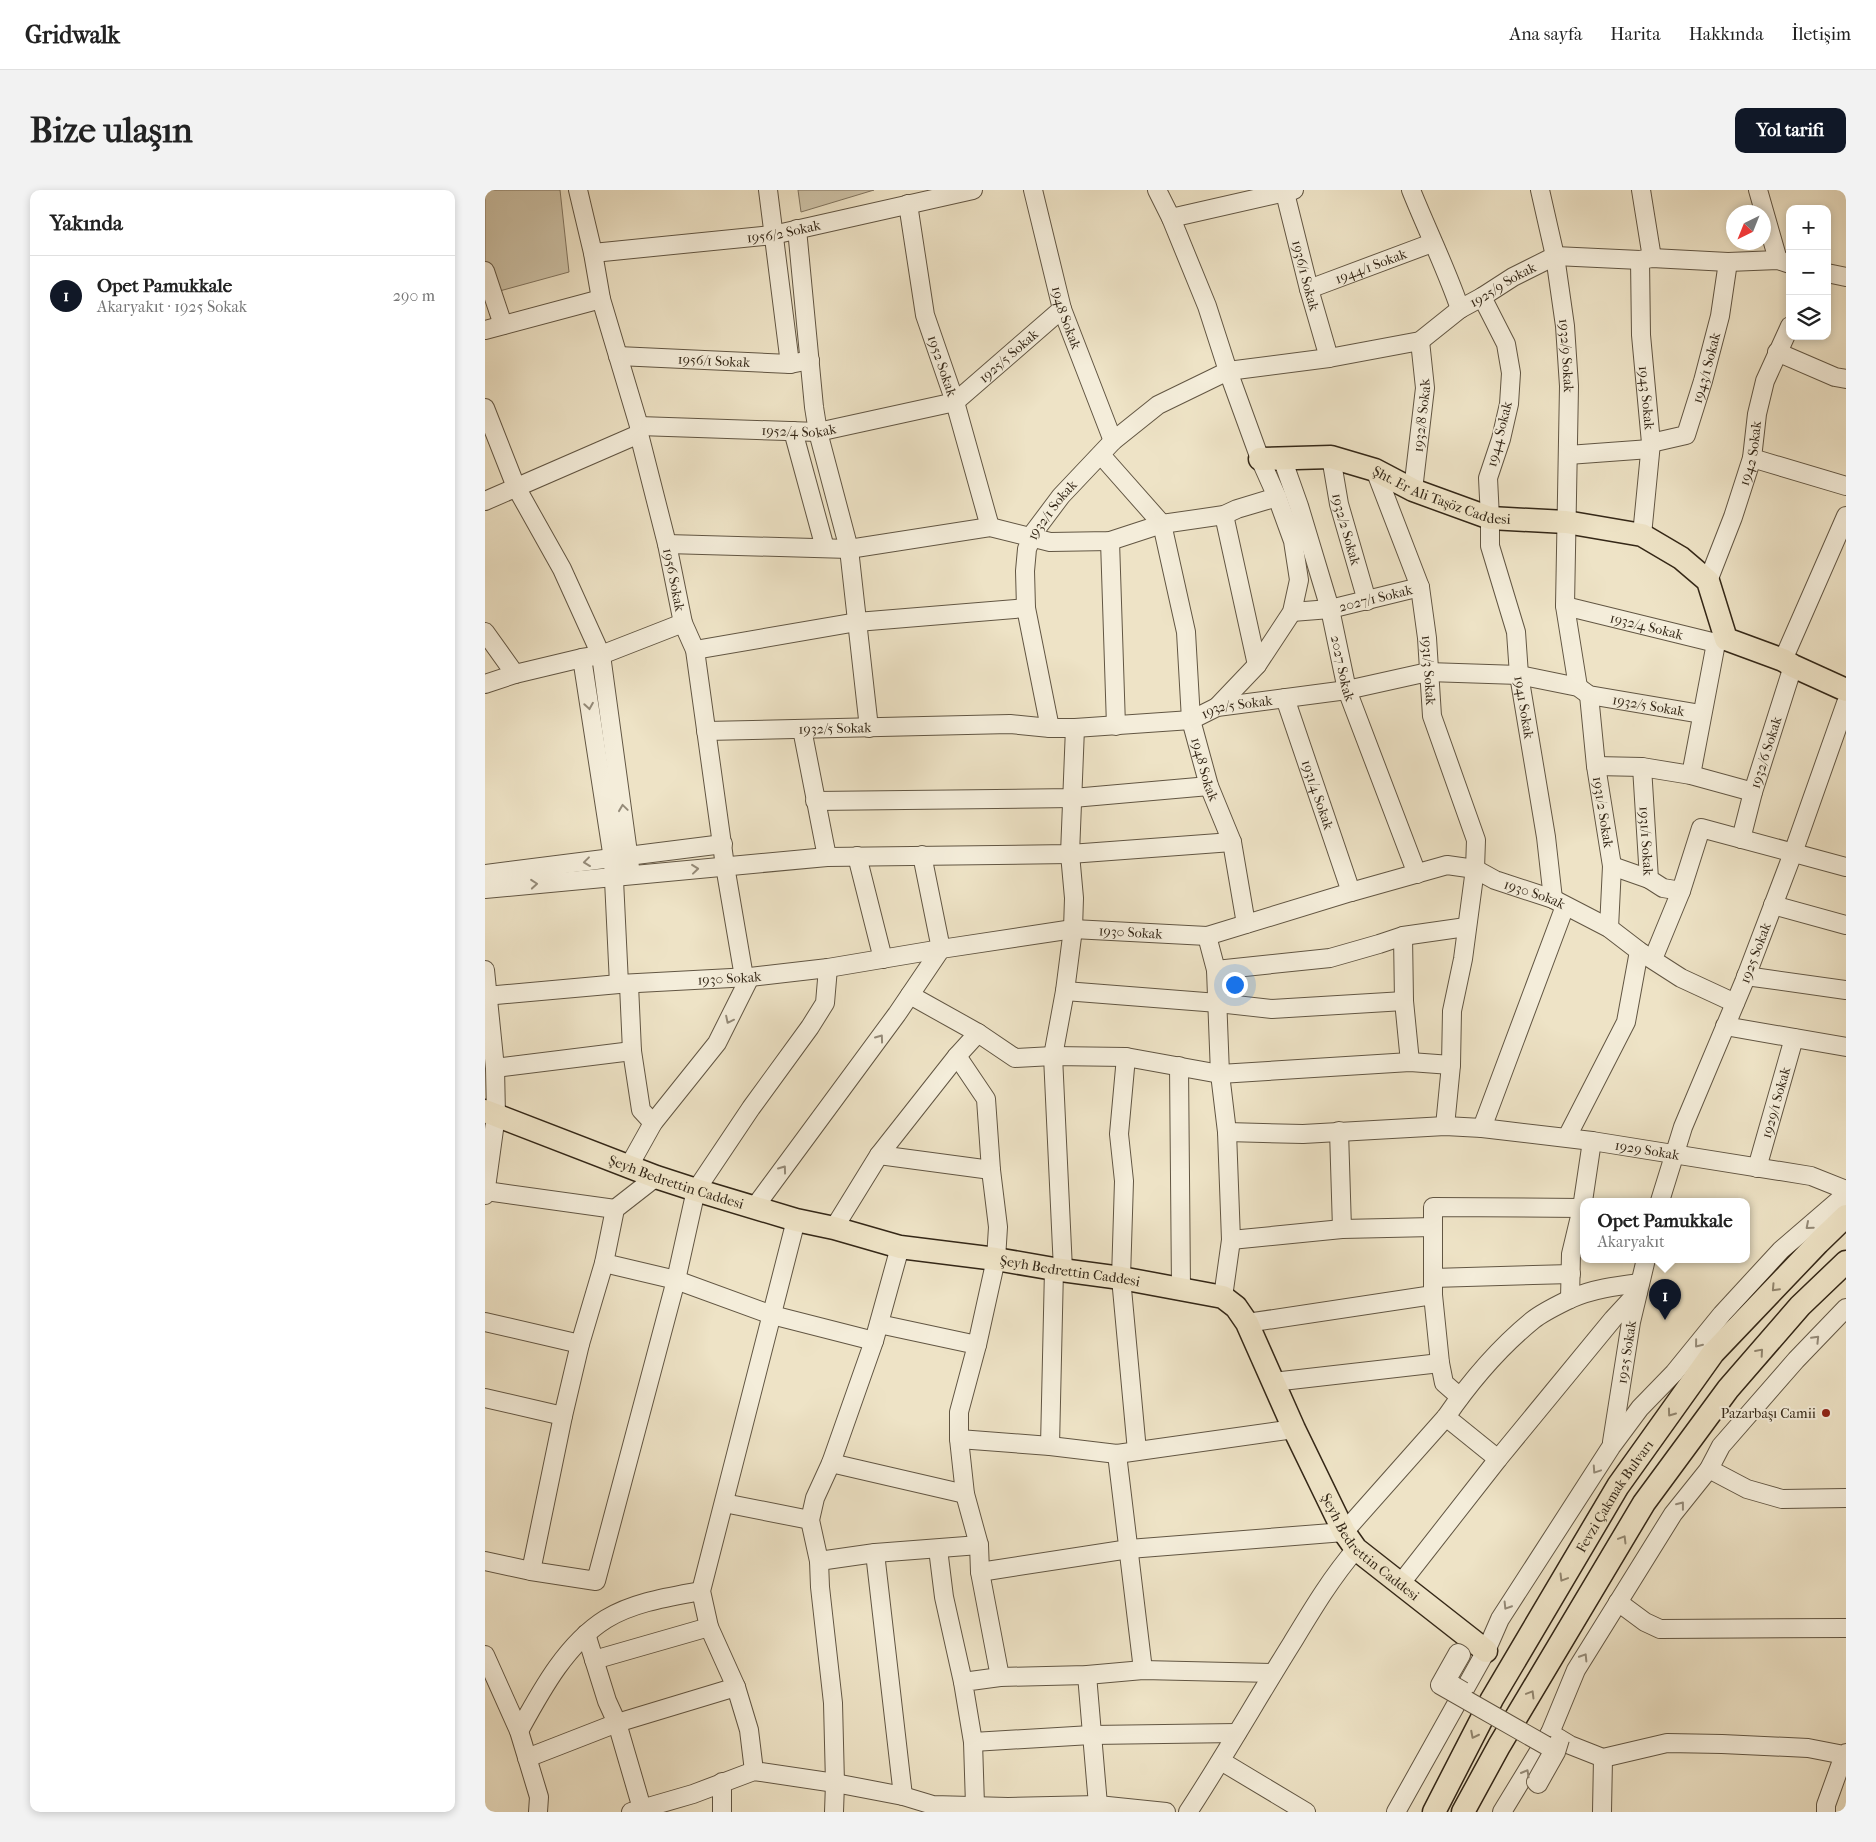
<!DOCTYPE html>
<html lang="tr">
<meta charset="utf-8">
<style>
:root{--surface:#fff;--page:#f2f2f2;--text:#222;--muted:#767676;--line:#e0e0e0;--accent:#111827}
body{margin:0;font-family:"IM FELL French Canon",serif;background:var(--page);color:var(--text)}
.controls{position:absolute;right:15px;top:15px;display:grid;overflow:hidden;border-radius:10px;box-shadow:0 2px 8px #0003}
.controls button{width:45px;height:45px;display:grid;place-items:center;padding:0;border:0;border-bottom:1px solid var(--line);background:var(--surface);color:var(--text);font:25px sans-serif}
.compass{position:absolute;left:1241px;top:15px;width:45px;height:45px;border-radius:50%;background:var(--surface);box-shadow:0 2px 8px #0003;rotate:223deg}
.you{position:absolute;left:749px;top:794px;width:18px;height:18px;margin:-12px;border:4px solid #fff;border-radius:50%;background:#1a73e8;box-shadow:0 0 0 8px #1a73e833}
.badge{display:grid;place-items:center;width:32px;height:32px;border-radius:50%;background:var(--accent);color:#fff;font-size:16px;font-weight:700}
.pin{position:absolute;translate:-50% -41px;filter:drop-shadow(0 1px 2px #0008)}
.pin::after{content:'';position:absolute;top:26px;width:18px;height:15px;background:inherit;clip-path:polygon(0 0,100% 0,50% 100%)}
.popup{position:absolute;left:1095px;top:1008px;width:170px;height:65px;box-sizing:border-box;display:grid;place-content:center;border-radius:10px;background:var(--surface);filter:drop-shadow(0 1px 4px #0005);font-size:16px;white-space:nowrap;color:var(--muted)}
.popup b{font-size:19px;color:var(--text)}
.popup::after{content:'';position:absolute;left:50%;top:100%;margin-left:-10px;border:10px solid transparent;border-top-color:var(--surface)}
.list{margin:0;padding:0;list-style:none}
h2{display:flex;justify-content:space-between;align-items:center;height:65px;margin:0;padding:0 20px;font-size:21px}
h2 small{font-size:16px;font-weight:400;color:var(--muted)}
.list li{display:grid;grid-template-columns:32px 1fr auto;gap:15px;align-items:center;box-sizing:border-box;height:80px;padding:0 20px;border-top:1px solid var(--line)}
.list b{display:block;font-size:19px;white-space:nowrap}
.list p{margin:0;font-size:16px;white-space:nowrap;color:var(--muted)}
.list em{font-size:16px;font-style:normal;color:var(--muted)}
.icon{flex:none;width:28px;height:28px;fill:none;stroke:currentColor;stroke-width:2;stroke-linecap:round;stroke-linejoin:round}
.map{position:relative;flex:none;width:1361px;height:1622px;overflow:hidden;border-radius:10px}
header{display:flex;align-items:center;gap:30px;box-sizing:border-box;height:70px;padding:0 25px;background:var(--surface);border-bottom:1px solid var(--line)}
header strong{font-size:24px}
nav{display:flex;gap:28px;margin-inline-start:auto;font-size:18px}
.intro{display:flex;align-items:center;justify-content:space-between;box-sizing:border-box;height:120px;padding:0 30px}
h1{margin:0;font-size:35px}
.button{padding:12px 22px;border-radius:10px;background:var(--accent);color:#fff;font-size:18px;font-weight:700}
main{display:flex;gap:30px;padding:0 30px}
aside{flex:1;background:var(--surface);border-radius:10px;box-shadow:0 2px 8px #0003}
.map>svg:first-child{display:block}
.green{fill:#cec3a8;stroke:#817560}
.lines{fill:none;stroke-linecap:round;stroke-linejoin:round}
.minor-casing{stroke:#625643;stroke-width:20}
.major-casing{stroke:#342717;stroke-width:25}
.minor{stroke:#f4edda;stroke-width:18}
.major{stroke:#eee3c6;stroke-width:22}
.minor-bridge-casing{stroke:#625643;stroke-width:20;stroke-linecap:butt}
.minor-bridge{stroke:#f4edda;stroke-width:18}
.oneway{stroke:#948a78}
.oneway2{stroke:#91856e}
.poi-dot{fill:#8f2418;stroke:#f4edda;stroke-width:2}
.labels{text-anchor:middle;stroke-width:4;stroke-linejoin:round;paint-order:stroke}
.street-label{font-size:14px;fill:#342717;stroke:#f4edda}
.poi-label{font-size:14px;fill:#342717;stroke:#f4edda;text-anchor:end}
</style>
<header>
<strong>Gridwalk</strong>
<nav><a>Ana sayfa</a><a>Harita</a><a>Hakkında</a><a>İletişim</a></nav>
</header>
<div class="intro"><h1>Bize ulaşın</h1><a class="button">Yol tarifi</a></div>
<main>
<aside>
<h2>Yakında<small></small></h2>
<ul class="list">
<li><span class="badge">1</span><div><b>Opet Pamukkale</b><p>Akaryakıt · 1925 Sokak</p></div><em>290 m</em></li>
</ul>
</aside>
<div class="map">
<svg width="1361" height="1622" viewBox="0 0 1361 1622">
<rect width="100%" height="100%" fill="#eee3c6"/>
<filter id="stains"><feTurbulence type="fractalNoise" baseFrequency=".004" numOctaves="4"/><feColorMatrix values="0 0 0 0 .2 0 0 0 0 .09 0 0 0 0 .02 0 0 0 .5 -.17"/></filter>
<radialGradient id="worn" r=".72"><stop offset=".6" stop-color="#630" stop-opacity="0"/><stop offset="1" stop-color="#630" stop-opacity=".3"/></radialGradient>
<path class="green" d="M0,0h75l9,82 -84,23z
M313,0h76l-73,22z"/>
<g class="lines">
<g class="minor-casing">
<g id="minor">
<path id="s1" d="M93,0l15,63 8,46 38,127v8l28,110 16,79 12,27 30,216 19,111"/>
<path d="M283,0l22,174"/>
<path id="s2" d="M548,0l29,119 51,132"/>
<path d="M672,0l14,28 36,88 21,65 32,88 17,38 16,44 6,39 -7,32 -35,53 -40,42"/>
<path d="M926,0c16,40 35,78 49,119"/>
<path id="s3" d="M1055,0l15,66 10,70 4,60 -4,220 13,81"/>
<path d="M1156,0l11,68"/>
<path d="M1273,0l20,70"/>
<path id="s4" d="M800,3l24,96 20,69"/>
<path id="s5" d="M423,14l17,111 30,87 35,125"/>
<path d="M686,28l123,-28"/>
<path d="M312,39l17,178 4,25 31,117 20,179"/>
<path id="s6" d="M108,63l180,-18 200,-45"/>
<path id="s7" d="M1155,70l1,75 10,108 -9,92"/>
<path d="M0,81l18,54"/>
<path d="M1342,83l19,4"/>
<path id="s8" d="M824,99l123,-46"/>
<path id="s9" d="M997,107l24,47 5,29 -2,31 -8,35 -13,39 2,40v28l26,86 3,43 27,162 7,62"/>
<path d="M0,140l116,-31"/>
<path d="M1292,162l58,25 11,2"/>
<path id="s10" d="M133,166l172,8 20,-4"/>
<path d="M0,218l31,79 46,82 39,86 30,220"/>
<path id="s11" d="M154,236l179,6 137,-30 107,-93"/>
<path d="M308,241l32,117"/>
<path id="s12" d="M1166,253l35,-8 17,-54 17,-65 8,-54"/>
<path id="s13" d="M616,265l61,69 24,108 5,88 18,66 23,56 14,82"/>
<path d="M1083,265l82,-6"/>
<path id="s14" d="M846,267l8,47 28,97"/>
<path id="s15" d="M797,268l17,48 31,103 17,81 70,184"/>
<path d="M1267,268l94,28"/>
<path id="s16" d="M890,280l45,117 7,51 5,78 44,124 -1,29 -12,90 -11,52 -1,54 -6,61"/>
<path id="s17" d="M928,300l12,-102 -5,-47"/>
<path d="M0,311l154,-67"/>
<path d="M739,325l33,150"/>
<path d="M625,351l6,185"/>
<path d="M182,354l182,5 141,-22 60,15 60,-1 52,-17 62,-9 13,-6 40,-12"/>
<path id="s18" d="M1223,391l25,-64 19,-59 5,-44 8,-33 25,-55"/>
<path id="s19" d="M1080,416l151,37 10,-4"/>
<path id="s20" d="M807,422l38,-3 90,-22"/>
<path d="M0,442l30,42"/>
<path d="M210,460l162,-28 169,-14"/>
<path d="M97,468l31,201 6,125"/>
<path d="M1298,470l63,-144"/>
<path d="M0,494l30,-10 67,-16 19,-3 82,-32"/>
<path id="s21" d="M1104,505l7,71 16,100 -3,62"/>
<path id="s22" d="M800,508l66,194"/>
<path id="s23" d="M565,538l-24,-120 -1,-37 2,-22 7,-17 27,-36 52,-55 45,-36 70,-34 101,-13 91,-17 40,-32 22,-12 31,-20 42,-21 85,4 12,-2 76,4 50,-2 12,4"/>
<path d="M317,539l25,128"/>
<path id="s24" d="M221,541l304,-7 40,4h25l116,-8 26,-13 130,-17 81,-18 91,3 59,12 11,8 112,19"/>
<path d="M1111,576l46,1 49,8 62,17"/>
<path id="s25" d="M1157,577l7,112 14,9 18,3"/>
<path d="M1206,585l25,-132"/>
<path d="M330,611l258,-3 136,-12"/>
<path id="s26" d="M1256,649l12,-47 40,-126"/>
<path d="M372,666l26,103"/>
<path d="M1127,676l37,13"/>
<path d="M0,684l238,-30"/>
<path d="M0,699l342,-32 243,-3 162,-12"/>
<path d="M1288,715l73,20"/>
<path d="M722,746l9,34 4,104 7,58 4,108 -8,57"/>
<path d="M918,746l1,65 6,61"/>
<path d="M1168,769l28,-68 20,-63 145,39"/>
<path d="M0,780l10,98 1,47 -11,80"/>
<path d="M731,780l114,-12 49,-14 24,-8 63,-9"/>
<path d="M1261,786l100,14"/>
<path d="M144,795l3,66 9,59 12,13"/>
<path d="M580,801l153,12 54,6 132,-8"/>
<path d="M425,805l68,38 37,25 38,-2 73,1 94,17 190,-12 41,3"/>
<path id="s27" d="M0,806l134,-12 131,-7 78,-9 113,-19 132,-20 134,7 144,-44 96,-27 28,4 20,11 58,19 56,29 30,23 42,27 54,25"/>
<path d="M1240,836l121,21"/>
<path d="M472,866l29,43 5,71 7,57 -2,32 -19,86 -18,67v27l6,55 14,51 1,27 20,105"/>
<path d="M641,867l-7,77 5,47 -3,97 16,173"/>
<path d="M694,876l2,222"/>
<path d="M10,878l137,-17"/>
<path d="M997,938l83,-222"/>
<path d="M854,941l3,98"/>
<path id="s28" d="M742,942l76,2 142,-8 37,2 110,13 219,35 35,14"/>
<path d="M1082,947l59,-115 13,-71"/>
<path d="M394,965l112,15"/>
<path d="M144,976l24,-43 64,-80 33,-66"/>
<path id="s29" d="M1272,978l37,-130"/>
<path d="M1,1001l129,18"/>
<path id="s30" d="M1175,1011l23,-74 61,-145 49,-129 53,-150"/>
<path d="M269,1018l143,-194 44,-65 -19,-94"/>
<path d="M349,1038l45,-73 78,-99 21,-23"/>
<path d="M746,1050l111,-11 91,-2"/>
<path d="M119,1073l72,17 96,35 102,26"/>
<path d="M578,1080l-10,-214 12,-65 8,-62 1,-31 -4,-44 5,-126"/>
<path d="M948,1088l138,-4"/>
<path d="M1085,1109l1,-45 11,-46 10,-67"/>
<path d="M0,1132l95,22"/>
<path d="M762,1133l186,-28"/>
<path d="M394,1134l98,21"/>
<path d="M788,1192l167,-19"/>
<path d="M975,1207l-16,-14 -4,-20 -7,-68v-88l149,1"/>
<path d="M0,1208l78,18"/>
<path d="M961,1227l52,42"/>
<path d="M474,1249l91,7 67,8 177,-25"/>
<path id="s31" d="M1127,1252l19,-120 15,-63"/>
<path d="M565,1256l4,-177"/>
<path d="M632,1264l26,216"/>
<path d="M346,1273l134,31"/>
<path d="M1224,1279l38,20 35,10 64,-1"/>
<path d="M239,1313l86,17"/>
<path d="M453,1359l6,48 19,85"/>
<path d="M390,1363l28,243"/>
<path d="M0,1371l46,10 65,10 80,-301 20,-90 55,-82 59,-81 15,-24 3,-35"/>
<path d="M334,1371l56,-8 104,-8"/>
<path d="M46,1381l32,-155 17,-72 24,-81 11,-54 41,-32"/>
<path d="M495,1382l149,-23 215,-17 102,-115c24,-35 54,-70 87,-97 10,-8 25,-15 37,-21 22,-10 46,-13 70,-16"/>
<path d="M916,1393l97,-124 115,-140 25,-27"/>
<path d="M1133,1412l27,20 15,7 186,-1"/>
<path d="M101,1444l21,67 10,22 26,89"/>
<path d="M0,1465l34,76 20,66 -1,15"/>
<path d="M109,1470l115,-33"/>
<path d="M602,1485l11,130"/>
<path d="M34,1541c22,-40 47,-87 87,-112 28,-17 63,-22 95,-28"/>
<path d="M1065,1543l20,12 33,13 64,-15 55,1 86,4 36,7 2,-2"/>
<path d="M488,1552l118,-7 146,-2"/>
<path d="M42,1568l90,-35 119,-36"/>
<path d="M736,1571l85,51"/>
<path d="M269,1581l-5,-41 -13,-43 -27,-60 -8,-36 95,-371"/>
<path d="M237,1592v30"/>
<path d="M490,1615l-2,-63 -10,-60 37,-5 87,-2 56,-5 130,3"/>
<path d="M146,1622l62,-18 61,-23 81,12 68,13 30,9 75,2 90,-2 68,7"/>
<path d="M349,1622l1,-29 -2,-80 -13,-116 -1,-26 -9,-41 5,-22 16,-35 43,-122 26,-94"/>
<path d="M703,1622c36,-55 69,-113 104,-169 20,-33 39,-65 64,-94"/>
<path d="M911,1622l90,-161 14,-32 111,-172 29,-39 34,-35 48,-59 59,-64 65,-56"/>
<path d="M1017,1622l48,-79 26,-63 97,-156 36,-45 12,-23 75,-86 50,-52"/>
<path d="M1117,1622l1,-54"/>
<path d="M1341,1622v-7l18,-50"/>
</g>
</g>
<g class="major-casing">
<g id="major">
<path id="s32" d="M775,269l71,-2 44,13 38,20 77,28 76,4 76,13 39,23 27,23 18,58 57,21 10,6 53,24"/>
<path id="s33" d="M0,921l171,66 40,13 100,30 38,8 66,19 96,12 58,10 67,9 102,19 13,10 11,16 47,106 50,103 12,17 130,102"/>
<path id="s34" d="M949,1622l58,-113 126,-213 95,-133 105,-110 28,-27"/>
<path d="M978,1622l36,-66 145,-243 84,-114 72,-83 46,-44"/>
</g>
</g>
<use href="#minor" class="minor"/>
<use href="#major" class="major"/>
<g class="minor-bridge-casing">
<path id="minor-bridge" d="M978,1501l-17,-10 15,-26 -3,-2 -18,32 114,65 -18,32 2,2 18,-32 4,-13"/>
</g>
<use href="#minor-bridge" class="minor-bridge"/>
</g>
<defs><path id="oneway-chevron" d="M-2-3.5L2.5 0L-2 3.5" fill="none" stroke-width="1.6" stroke-linecap="round" stroke-linejoin="round" transform="scale(1.25)"/></defs>
<g class="oneway">
<use href="#oneway-chevron" transform="translate(104 516) rotate(81)"/>
<use href="#oneway-chevron" transform="translate(138 618) rotate(-98)"/>
<use href="#oneway-chevron" transform="translate(102 672) rotate(173)"/>
<use href="#oneway-chevron" transform="translate(210 679) rotate(-6)"/>
<use href="#oneway-chevron" transform="translate(49 694) rotate(-5)"/>
<use href="#oneway-chevron" transform="translate(244 830) rotate(116)"/>
<use href="#oneway-chevron" transform="translate(395 848) rotate(-54)"/>
<use href="#oneway-chevron" transform="translate(298 979) rotate(-54)"/>
<use href="#oneway-chevron" transform="translate(1324 1036) rotate(139)"/>
<use href="#oneway-chevron" transform="translate(1331 1149) rotate(-46)"/>
<use href="#oneway-chevron" transform="translate(1213 1154) rotate(129)"/>
<use href="#oneway-chevron" transform="translate(1111 1280) rotate(124)"/>
<use href="#oneway-chevron" transform="translate(1196 1315) rotate(-52)"/>
<use href="#oneway-chevron" transform="translate(1022 1416) rotate(122)"/>
<use href="#oneway-chevron" transform="translate(1099 1467) rotate(-58)"/>
<use href="#oneway-chevron" transform="translate(1041 1583) rotate(-60)"/>
</g>
<g class="oneway2">
<use href="#oneway-chevron" transform="translate(1290 1098) rotate(133)"/>
<use href="#oneway-chevron" transform="translate(1275 1162) rotate(-49)"/>
<use href="#oneway-chevron" transform="translate(1186 1223) rotate(126)"/>
<use href="#oneway-chevron" transform="translate(1138 1349) rotate(-59)"/>
<use href="#oneway-chevron" transform="translate(1078 1388) rotate(121)"/>
<use href="#oneway-chevron" transform="translate(1046 1504) rotate(-59)"/>
<use href="#oneway-chevron" transform="translate(989 1545) rotate(117)"/>
</g>
<circle class="poi-dot" cx="1341" cy="1223" r="5"/>
<g class="labels">
<g class="street-label">
<text dy="5" stroke="none"><textPath href="#s6" startOffset="192">1956/2 Sokak</textPath></text>
<text dy="5" stroke="none"><textPath href="#s8" startOffset="66">1944/1 Sokak</textPath></text>
<text dy="5" stroke="none"><textPath href="#s4" startOffset="85">1936/1 Sokak</textPath></text>
<text dy="5" stroke="none"><textPath href="#s23" startOffset="751">1925/9 Sokak</textPath></text>
<text dy="5" stroke="none"><textPath href="#s2" startOffset="132">1948 Sokak</textPath></text>
<text dy="5" stroke="none"><textPath href="#s3" startOffset="168">1932/9 Sokak</textPath></text>
<text dy="5" stroke="none"><textPath href="#s11" startOffset="390">1925/5 Sokak</textPath></text>
<text dy="5" stroke="none"><textPath href="#s10" startOffset="96">1956/1 Sokak</textPath></text>
<text dy="5" stroke="none"><textPath href="#s5" startOffset="166">1952 Sokak</textPath></text>
<text dy="5" stroke="none"><textPath href="#s12" startOffset="106">1943/1 Sokak</textPath></text>
<text dy="5" stroke="none"><textPath href="#s7" startOffset="138">1943 Sokak</textPath></text>
<text dy="5" stroke="none"><textPath href="#s17" startOffset="75">1932/8 Sokak</textPath></text>
<text dy="5" stroke="none"><textPath href="#s11" startOffset="160">1952/4 Sokak</textPath></text>
<text transform="translate(1014 244) rotate(-76)" y="5">1944 Sokak</text>
<text dy="5" stroke="none"><textPath href="#s18" startOffset="135">1942 Sokak</textPath></text>
<text dy="5" stroke="none"><textPath href="#s32" startOffset="189">Şht. Er Ali Taşöz Caddesi</textPath></text>
<text dy="5" stroke="none"><textPath href="#s23" startOffset="228">1932/1 Sokak</textPath></text>
<text dy="5" stroke="none"><textPath href="#s14" startOffset="74">1932/2 Sokak</textPath></text>
<text dy="5" stroke="none"><textPath href="#s1" startOffset="402">1956 Sokak</textPath></text>
<text dy="5" stroke="none"><textPath href="#s20" startOffset="85">2027/1 Sokak</textPath></text>
<text dy="5" stroke="none"><textPath href="#s19" startOffset="84">1932/4 Sokak</textPath></text>
<text dy="5" stroke="none"><textPath href="#s15" startOffset="219">2027 Sokak</textPath></text>
<text dy="5" stroke="none"><textPath href="#s16" startOffset="209">1931/3 Sokak</textPath></text>
<text dy="5" stroke="none"><textPath href="#s24" startOffset="954">1932/5 Sokak</textPath></text>
<text dy="5" stroke="none"><textPath href="#s9" startOffset="424">1941 Sokak</textPath></text>
<text dy="5" stroke="none"><textPath href="#s24" startOffset="534">1932/5 Sokak</textPath></text>
<text dy="5" stroke="none"><textPath href="#s24" startOffset="129">1932/5 Sokak</textPath></text>
<text dy="5" stroke="none"><textPath href="#s26" startOffset="90">1932/6 Sokak</textPath></text>
<text dy="5" stroke="none"><textPath href="#s13" startOffset="342">1948 Sokak</textPath></text>
<text dy="5" stroke="none"><textPath href="#s22" startOffset="102">1931/4 Sokak</textPath></text>
<text dy="5" stroke="none"><textPath href="#s21" startOffset="118">1931/2 Sokak</textPath></text>
<text dy="5" stroke="none"><textPath href="#s25" startOffset="74">1931/1 Sokak</textPath></text>
<text dy="5" stroke="none"><textPath href="#s27" startOffset="1070">1930 Sokak</textPath></text>
<text dy="5" stroke="none"><textPath href="#s27" startOffset="650">1930 Sokak</textPath></text>
<text dy="5" stroke="none"><textPath href="#s30" startOffset="266">1925 Sokak</textPath></text>
<text dy="5" stroke="none"><textPath href="#s27" startOffset="245">1930 Sokak</textPath></text>
<text dy="5" stroke="none"><textPath href="#s29" startOffset="68">1929/1 Sokak</textPath></text>
<text dy="5" stroke="none"><textPath href="#s28" startOffset="422">1929 Sokak</textPath></text>
<text dy="5" stroke="none"><textPath href="#s33" startOffset="204">Şeyh Bedrettin Caddesi</textPath></text>
<text dy="5" stroke="none"><textPath href="#s33" startOffset="609">Şeyh Bedrettin Caddesi</textPath></text>
<text dy="5" stroke="none"><textPath href="#s31" startOffset="91">1925 Sokak</textPath></text>
<text dy="5" stroke="none"><textPath href="#s34" startOffset="364">Fevzi Çakmak Bulvarı</textPath></text>
<text dy="5" stroke="none"><textPath href="#s33" startOffset="1059">Şeyh Bedrettin Caddesi</textPath></text>
</g>
<g class="poi-label">
<text x="1331" y="1228">Pazarbaşı Camii</text>
</g>
</g>
<rect width="100%" height="100%" filter="url(#stains)"/>
<rect width="100%" height="100%" fill="url(#worn)"/>
</svg>
<div class="controls">
<button>+</button>
<button>−</button>
<button><svg class="icon" aria-label="layers" viewBox="0 0 24 24"><path d="M12 4l9 5-9 5-9-5zM3 14l9 5 9-5"/></svg></button>
</div>
<svg class="compass" viewBox="-18 -18 36 36"><path d="M0-13l5 13h-10z" fill="#e53935"/><path d="M0 13l5-13h-10z" fill="#767676"/></svg>
<div class="you"></div>
<div class="pin badge" style="left:1180px;top:1130px">1</div>
<div class="popup"><b>Opet Pamukkale</b>Akaryakıt</div>
</div>
</main>
